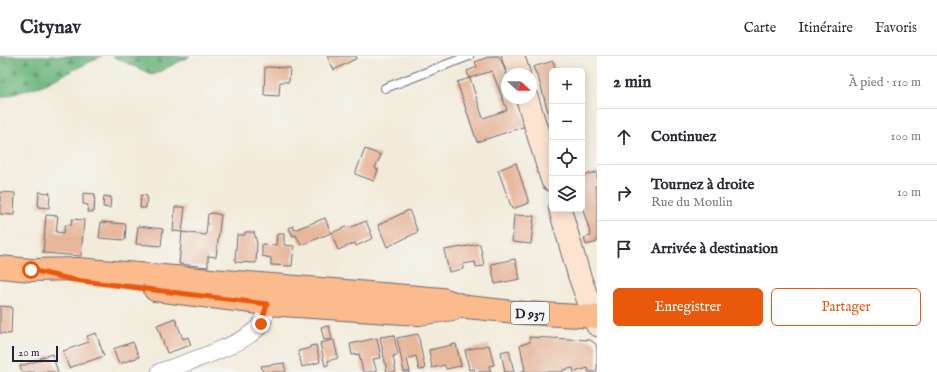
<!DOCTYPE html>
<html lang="fr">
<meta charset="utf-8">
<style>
:root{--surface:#fff;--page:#f7f7f7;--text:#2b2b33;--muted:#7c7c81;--line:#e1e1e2;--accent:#ea580c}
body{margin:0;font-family:"IM FELL English",serif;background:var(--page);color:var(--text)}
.controls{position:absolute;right:12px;top:12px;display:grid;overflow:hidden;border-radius:6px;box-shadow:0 2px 10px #0003}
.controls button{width:36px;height:36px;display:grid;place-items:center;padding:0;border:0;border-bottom:1px solid var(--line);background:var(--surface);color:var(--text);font:20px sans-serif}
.compass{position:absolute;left:501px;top:12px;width:36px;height:36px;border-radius:50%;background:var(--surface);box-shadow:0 2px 10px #0003;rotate:111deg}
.scale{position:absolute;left:12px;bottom:10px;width:46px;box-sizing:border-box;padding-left:4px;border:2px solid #22223b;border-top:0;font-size:11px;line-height:14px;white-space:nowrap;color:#22223b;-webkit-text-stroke:3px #f6f6f2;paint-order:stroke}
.stop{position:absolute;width:12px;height:12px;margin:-9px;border:3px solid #ea580c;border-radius:50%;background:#fff}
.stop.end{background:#ea580c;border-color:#fff;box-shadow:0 1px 4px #0008}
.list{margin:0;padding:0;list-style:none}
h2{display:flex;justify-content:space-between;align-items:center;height:52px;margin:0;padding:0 16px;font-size:17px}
h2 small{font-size:13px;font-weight:400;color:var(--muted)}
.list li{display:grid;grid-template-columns:26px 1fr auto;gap:12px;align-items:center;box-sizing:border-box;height:56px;padding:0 16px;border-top:1px solid var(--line)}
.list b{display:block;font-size:15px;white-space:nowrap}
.list p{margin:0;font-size:13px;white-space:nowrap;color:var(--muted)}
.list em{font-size:13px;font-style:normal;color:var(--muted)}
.actions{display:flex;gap:8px;padding:12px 16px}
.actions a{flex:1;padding:9px 0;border:1px solid var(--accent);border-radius:6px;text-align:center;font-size:14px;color:var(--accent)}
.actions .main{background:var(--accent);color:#fff}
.icon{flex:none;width:22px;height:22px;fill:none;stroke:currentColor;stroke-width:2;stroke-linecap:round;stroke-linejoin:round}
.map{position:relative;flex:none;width:597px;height:316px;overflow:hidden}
header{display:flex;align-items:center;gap:24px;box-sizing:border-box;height:56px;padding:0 20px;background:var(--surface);border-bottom:1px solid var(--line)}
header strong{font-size:19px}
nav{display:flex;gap:22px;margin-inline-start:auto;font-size:14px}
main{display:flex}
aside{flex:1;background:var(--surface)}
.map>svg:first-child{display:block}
.forest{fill:url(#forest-firs);stroke:#476c5c}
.building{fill:#e7b79b}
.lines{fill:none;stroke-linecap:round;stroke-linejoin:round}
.lane-casing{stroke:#6b6873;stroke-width:10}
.street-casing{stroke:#6b6873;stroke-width:18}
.secondary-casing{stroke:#6b6873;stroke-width:24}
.primary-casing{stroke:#6b6873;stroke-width:24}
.lane{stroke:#fff;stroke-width:8}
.street{stroke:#fff;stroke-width:17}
.secondary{stroke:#fde4d1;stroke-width:22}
.primary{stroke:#fbbb8d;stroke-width:22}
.route{stroke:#ea580c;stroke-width:5}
.labels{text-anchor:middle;stroke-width:4;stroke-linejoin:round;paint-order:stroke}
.shield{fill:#f6f6f2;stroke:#626272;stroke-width:1}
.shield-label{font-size:13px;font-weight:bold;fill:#22223b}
</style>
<header>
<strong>Citynav</strong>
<nav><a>Carte</a><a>Itinéraire</a><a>Favoris</a></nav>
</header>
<main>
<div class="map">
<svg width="597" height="316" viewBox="0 0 597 316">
<defs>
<pattern id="forest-firs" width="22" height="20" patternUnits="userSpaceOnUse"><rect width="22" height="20" fill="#6cb57c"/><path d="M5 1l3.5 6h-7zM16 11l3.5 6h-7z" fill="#589367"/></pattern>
</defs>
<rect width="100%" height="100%" fill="#f6f6f2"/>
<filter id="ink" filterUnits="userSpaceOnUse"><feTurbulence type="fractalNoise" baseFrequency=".025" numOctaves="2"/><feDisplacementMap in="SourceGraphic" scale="8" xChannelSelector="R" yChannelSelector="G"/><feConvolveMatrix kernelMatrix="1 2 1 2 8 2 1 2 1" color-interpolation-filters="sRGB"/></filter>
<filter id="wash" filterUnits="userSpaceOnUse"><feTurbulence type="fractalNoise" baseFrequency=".012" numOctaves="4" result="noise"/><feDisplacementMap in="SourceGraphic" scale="16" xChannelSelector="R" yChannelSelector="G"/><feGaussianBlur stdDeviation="0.9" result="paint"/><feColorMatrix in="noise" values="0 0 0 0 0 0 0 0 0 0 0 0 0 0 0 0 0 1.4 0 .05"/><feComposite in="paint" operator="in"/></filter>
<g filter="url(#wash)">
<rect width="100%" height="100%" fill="#f2ebda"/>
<path class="forest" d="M0,0h102l-59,29 -43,13z
M112,0h78l-37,19z"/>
<g id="blocks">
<path class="building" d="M327,0h29l1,2 -23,12z
M491,0h8l8,19v23h9l10,28 -49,16 -20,-60 13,-4 13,40 24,-8 -15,-39 -23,7 -2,-7 10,-4 -2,-5z
M553,5l3,10h-4v55l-13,-46 -6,-13z
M265,11l25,1 -1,14h-9l-1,14 -15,-1z
M365,93l16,6 -6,13 3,2 -4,11 -19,-7z
M516,107l13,40 -17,6 -14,-39z
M597,116v13l-2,1 2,5v51l-11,3 -2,-7 7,-2 -9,-30v-30z
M0,136l15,1 -1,22 -14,-1z
M39,136l11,1 -1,15 -11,-1z
M83,137l12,1 -1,18h-7l1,-7 -5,-1z
M141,139l6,1 -1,12h-6z
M104,140l7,1 -1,11 -7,-1z
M175,151h10l-3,25 -9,-1z
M409,154l9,22 -31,15 -9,-22z
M213,157l8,2 -5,42 -8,-1v11l-29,-3 3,-32 24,3 2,-21z
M46,159l12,1 -2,16 8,1 1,-8h6l1,-6 12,1 -3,36 -38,-3z
M514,159l20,1 -3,28 -19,-2z
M325,162l6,15 -30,12 -5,-10 -3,1 -4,-8 4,-2 1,4z
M366,165l7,17 -17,8 -1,-3 -17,7 -7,-17 17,-7 1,2z
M101,166l25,2 -1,16 -26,-2z
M138,170l25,3 -2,17 -25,-2z
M245,176h9l3,11 -1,20 -21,-1 2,-27h8z
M277,178h7v11l10,1 -2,20 -21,-1v-7l-9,-2v-12l14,1z
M480,188l4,22 -8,1 -1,-5 -12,2v5l-14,3 -5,-22z
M515,203l5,20 -25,5 -4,-20z
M0,250l12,1 -1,27 -11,-1z
M175,262l8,21 5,-2 3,8 -24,8 -10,-28z
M329,270l3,13 -8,1 -3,-13z
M96,277l8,23 -35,12 -6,-17 26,-9 -2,-6z
M418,278l7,35 -6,1 -3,-14 -9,3 3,13h-6l-7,-34z
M394,279l4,20 -5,1 3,16h-9l-7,-35z
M529,281l61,3 6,4 1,6v22h-8l-1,-4 -14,4 -1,-4 -10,2v2h-43l5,-2 -5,-25 10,-3z
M377,282l4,20 -8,1 4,13h-14l-4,-18 -7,1 -2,-11z
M334,284l4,18 -10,3v4l-3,1 -5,-23z
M133,286l6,15 -20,7 -6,-15z
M456,288l5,22 -15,3 -1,-4 -13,3 -3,-18z
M316,289l4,17 -18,5 -4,-16 12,-3v-2z
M489,289l5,20 -5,1 2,6h-16l-1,-3 -5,1 -4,-20z
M509,294l5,22h-9l-4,-20z
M52,298l6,18h-36l-2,-6 21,-6 -1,-2z
M284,307l2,9h-23l-2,-6z"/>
</g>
</g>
<g filter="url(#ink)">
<use href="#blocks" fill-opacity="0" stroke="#6b6873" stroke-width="1"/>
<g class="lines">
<g class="lane-casing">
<path id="lane" d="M385,32l84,-32"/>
</g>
<g class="street-casing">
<path id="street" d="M160,316c24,-9 86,-27 100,-47 7,-9 7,-23 8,-33"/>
</g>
<g class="secondary-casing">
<path id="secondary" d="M513,0l6,18
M527,42l25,82
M560,153l19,66 18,50"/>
</g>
<g class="primary-casing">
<path id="primary" d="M0,211l31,3 46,-1 365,30 25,8 58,6 72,4
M155,234l112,14 152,10 34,-5"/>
</g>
<use href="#lane" class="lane"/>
<use href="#street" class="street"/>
<use href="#secondary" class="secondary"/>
<use href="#primary" class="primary"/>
</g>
</g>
<g class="lines" filter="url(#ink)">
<path class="route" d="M31,214l43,10 193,24 -6,20"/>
</g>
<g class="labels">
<rect class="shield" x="511" y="246" width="38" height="22" rx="3"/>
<g class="shield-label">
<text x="530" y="262">D 937</text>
</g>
</g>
</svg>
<div class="controls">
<button>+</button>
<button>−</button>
<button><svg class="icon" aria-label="locate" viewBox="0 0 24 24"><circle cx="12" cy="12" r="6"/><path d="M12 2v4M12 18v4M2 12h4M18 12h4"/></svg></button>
<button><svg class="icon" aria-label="layers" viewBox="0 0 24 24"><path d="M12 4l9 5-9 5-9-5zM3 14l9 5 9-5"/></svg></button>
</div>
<svg class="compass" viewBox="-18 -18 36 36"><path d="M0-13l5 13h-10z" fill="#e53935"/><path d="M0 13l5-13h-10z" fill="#7c7c81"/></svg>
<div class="scale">20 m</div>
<div class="stop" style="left:31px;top:214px"></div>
<div class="stop end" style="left:261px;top:268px"></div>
</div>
<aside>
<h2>2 min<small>À pied · 110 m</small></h2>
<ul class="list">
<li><svg class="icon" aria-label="ahead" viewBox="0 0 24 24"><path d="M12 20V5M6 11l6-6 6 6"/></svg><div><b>Continuez</b></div><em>100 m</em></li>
<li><svg class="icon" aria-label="right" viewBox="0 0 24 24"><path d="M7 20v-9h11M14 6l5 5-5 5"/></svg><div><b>Tournez à droite</b><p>Rue du Moulin</p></div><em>10 m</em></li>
<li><svg class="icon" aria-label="arrive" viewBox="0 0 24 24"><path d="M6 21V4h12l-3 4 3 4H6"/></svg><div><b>Arrivée à destination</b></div></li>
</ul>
<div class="actions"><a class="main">Enregistrer</a><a>Partager</a></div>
</aside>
</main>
